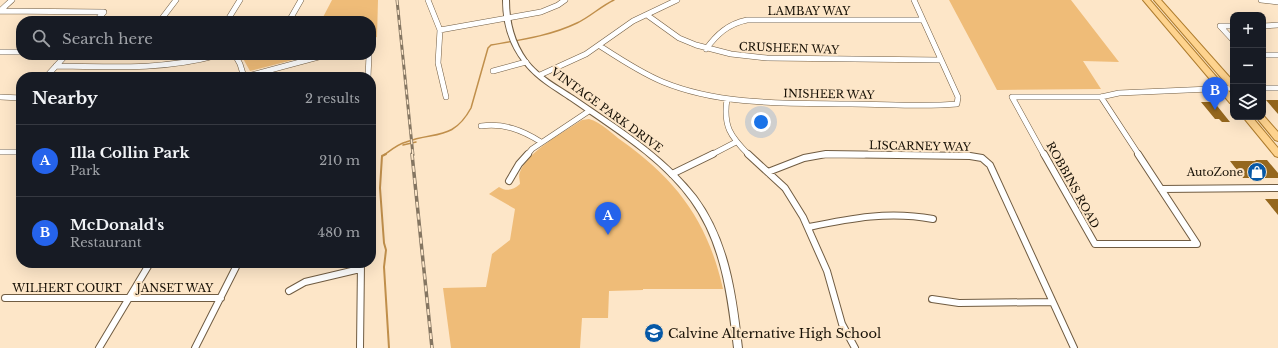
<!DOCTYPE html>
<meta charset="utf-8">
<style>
:root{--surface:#171b24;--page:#242831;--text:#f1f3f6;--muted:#9ea1a6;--line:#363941;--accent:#2563eb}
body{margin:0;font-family:"Libre Baskerville",serif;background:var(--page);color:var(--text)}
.controls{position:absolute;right:12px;top:12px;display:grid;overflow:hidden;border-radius:8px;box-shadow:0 4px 16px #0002}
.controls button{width:36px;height:36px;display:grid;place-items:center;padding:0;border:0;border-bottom:1px solid var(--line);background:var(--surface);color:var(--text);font:20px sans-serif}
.you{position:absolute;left:761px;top:122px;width:14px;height:14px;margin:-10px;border:3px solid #fff;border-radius:50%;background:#1a73e8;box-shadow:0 0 0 6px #1a73e833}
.badge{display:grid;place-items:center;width:26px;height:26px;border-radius:50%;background:var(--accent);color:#fff;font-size:13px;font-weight:700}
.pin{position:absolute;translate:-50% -33px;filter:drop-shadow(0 1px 2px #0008)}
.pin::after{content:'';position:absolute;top:21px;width:14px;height:12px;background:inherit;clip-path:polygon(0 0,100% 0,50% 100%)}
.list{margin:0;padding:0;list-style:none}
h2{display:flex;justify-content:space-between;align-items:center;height:52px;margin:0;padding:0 16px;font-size:17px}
h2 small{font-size:13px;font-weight:400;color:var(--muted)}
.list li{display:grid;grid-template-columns:26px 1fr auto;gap:12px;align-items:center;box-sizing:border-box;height:72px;padding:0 16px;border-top:1px solid var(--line)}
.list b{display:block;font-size:15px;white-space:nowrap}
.list p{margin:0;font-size:13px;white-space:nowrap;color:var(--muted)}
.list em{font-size:13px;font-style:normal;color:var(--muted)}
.icon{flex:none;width:22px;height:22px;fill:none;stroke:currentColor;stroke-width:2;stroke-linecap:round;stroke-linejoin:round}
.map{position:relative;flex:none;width:1278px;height:348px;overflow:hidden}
.search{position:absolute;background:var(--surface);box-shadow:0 4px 16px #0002;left:16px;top:16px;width:360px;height:44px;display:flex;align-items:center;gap:10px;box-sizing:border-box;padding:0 14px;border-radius:16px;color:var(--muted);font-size:15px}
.panel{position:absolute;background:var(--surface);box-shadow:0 4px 16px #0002;left:16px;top:72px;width:360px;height:196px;border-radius:16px}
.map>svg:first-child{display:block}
.green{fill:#efbc78}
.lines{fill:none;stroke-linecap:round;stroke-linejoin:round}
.stream-far1{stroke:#c08f4b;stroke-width:1.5}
.stream{stroke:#c08f4b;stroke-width:2}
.building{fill:#95671d}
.minor-far1-casing{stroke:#705c42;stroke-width:6}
.minor-casing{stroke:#705c42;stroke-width:8}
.tertiary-casing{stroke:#705c42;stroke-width:2}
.primary-casing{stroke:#ae7c2e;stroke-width:2}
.minor-far1{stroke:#fff;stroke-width:5}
.minor{stroke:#fff;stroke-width:6}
.tertiary{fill:#fff;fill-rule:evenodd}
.primary{fill:#fed38e;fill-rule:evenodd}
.rail-far1-casing{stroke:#847561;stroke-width:3}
.rail-casing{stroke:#847561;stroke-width:3.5}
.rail-far1{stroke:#fde6c8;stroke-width:1.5;stroke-dasharray:5;stroke-linecap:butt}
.rail{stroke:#fde6c8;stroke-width:2;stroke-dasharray:6;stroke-linecap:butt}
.labels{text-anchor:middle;stroke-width:4;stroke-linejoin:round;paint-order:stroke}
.street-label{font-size:11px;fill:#181106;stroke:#fde6c8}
.poi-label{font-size:11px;fill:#181106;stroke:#fde6c8;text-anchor:end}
.near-poi-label{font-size:13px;fill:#181106;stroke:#fde6c8;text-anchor:start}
</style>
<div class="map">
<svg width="1278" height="348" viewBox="0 0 1278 348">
<rect width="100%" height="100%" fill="#fde6c8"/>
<path class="green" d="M332,0h46l-1,37 -6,2v-18h-50z
M949,0h122l48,62 -36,-1 18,28 -104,1z
M241,55h71l-62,16z
M589,119c12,3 23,15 33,22 55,39 86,81 101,148h-80v1l-34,1 -1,27h-26l-2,30h-129l-8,-60 43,-1 6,-33 18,-14 5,-31 -26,-15 10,-7c8,5 14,3 21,-3 0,-4 -2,-8 0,-12 8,-21 44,-40 62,-52z"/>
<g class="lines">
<path class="stream-far1" d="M403,145l13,-3
M384,155c7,-5 14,-11 22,-13 29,-11 47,-1 65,-34l17,-60 3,-3c29,-5 59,-9 86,-22 13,-6 24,-17 37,-23"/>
<path class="stream" d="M386,154l-4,2 -2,32 4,55 2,7 -2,17 5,81"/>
</g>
<path class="building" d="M1266,100h12v14z
M1201,102h13l16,20h-8l-3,-3h-4z
M1255,160h12l11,13v5h-35l-13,-17h26z
M1265,199h13v16z"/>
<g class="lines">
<g class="minor-far1-casing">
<path id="minor-far1" d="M428,0l12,30 -2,33 8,34
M1261,0l17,2
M0,11l104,1 -8,9
M0,11l12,-11
M647,15l32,23 17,7 35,9 36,4 173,2
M160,21l16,-21
M227,21l13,-21
M289,21l12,-21
M1233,26h-13l13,14
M1263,26l15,-1
M440,30l101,-18 17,-7 7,-5
M600,46c20,13 41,27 63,36 59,24 125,21 188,22 36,0 71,3 106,0l1,-7 -44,-97
M706,49c11,-15 22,-25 41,-29h176
M0,52h20
M235,55l5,9 4,13
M1263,55h15
M56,66c55,1 109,4 162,-11
M493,71l33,-9
M540,75l46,-21 47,-33 44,-21
M46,77l20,-22
M244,77l82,-22
M368,77l1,-22
M1263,88h15
M0,97l21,1
M1101,97l38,58
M1101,97l18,-4 114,-5
M727,99c-4,27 3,37 22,56
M481,126c23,-3 41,4 60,16
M0,152h21
M527,155l5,-6 57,-38
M711,155l25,-13
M823,155h41
M1044,155l-32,-58h89"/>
</g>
<g class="minor-casing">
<path id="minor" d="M748,154l37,34 18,29 24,54 15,53 13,24
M1044,154l51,90h102l-59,-90
M768,172l36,-14 22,-4 144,2 12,2 8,7 84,183
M672,174l41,-20
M509,181l10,-17 9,-10
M1161,189l117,-1
M809,227c43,-9 80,-16 124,-8
M289,291l16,-9 55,-13
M5,298h216
M932,299l27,4 93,-1
M99,348l51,-85
M195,348l43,-85
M360,348l1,-85"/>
</g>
<g class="tertiary-casing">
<path id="tertiary" d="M503,0h6c0,22 5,42 18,60 12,16 31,26 48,37 42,29 89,58 121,99 33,44 40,99 46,152h-8c-6,-51 -12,-104 -43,-147 -30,-42 -78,-71 -121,-101 -16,-11 -35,-21 -47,-38 -14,-18 -20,-39 -20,-62z"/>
</g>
<g class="primary-casing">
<path id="primary" d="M1143,0h7l83,96v8l-3,-1z
M1154,0h7l72,81v8l-3,-1z
M1263,115l15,17v9l-3,-1 -19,-23h7z
M1243,117h9l26,31v9l-3,-1z"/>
</g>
<use href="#minor-far1" class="minor-far1"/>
<use href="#minor" class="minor"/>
<use href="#tertiary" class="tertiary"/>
<use href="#primary" class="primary"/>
<g class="rail-far1-casing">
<path id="rail-far1" d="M397,0l16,155"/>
</g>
<g class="rail-casing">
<path id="rail" d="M412,154l20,194"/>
</g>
<use href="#rail-far1" class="rail-far1"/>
<use href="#rail" class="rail"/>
</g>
<defs>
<g id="shop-disc" transform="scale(1)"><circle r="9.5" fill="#0658a6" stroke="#fde6c8"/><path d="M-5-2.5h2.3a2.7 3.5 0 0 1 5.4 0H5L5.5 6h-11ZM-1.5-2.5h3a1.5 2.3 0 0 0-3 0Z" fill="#fff"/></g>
<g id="school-disc" transform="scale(1)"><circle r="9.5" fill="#0658a6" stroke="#fde6c8"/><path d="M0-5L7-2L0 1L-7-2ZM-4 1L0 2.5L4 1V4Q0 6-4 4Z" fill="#fff"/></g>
</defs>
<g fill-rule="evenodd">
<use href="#shop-disc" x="1257" y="172"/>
<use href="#school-disc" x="654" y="333"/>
</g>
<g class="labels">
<g class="street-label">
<text x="809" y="15">LAMBAY WAY</text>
<text transform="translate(789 48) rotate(2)" y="4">CRUSHEEN WAY</text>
<text transform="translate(829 94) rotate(1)" y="4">INISHEER WAY</text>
<text transform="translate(607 110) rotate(36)" y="4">VINTAGE PARK DRIVE</text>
<text transform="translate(920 146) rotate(1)" y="4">LISCARNEY WAY</text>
<text transform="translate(1073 185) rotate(61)" y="4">ROBBINS ROAD</text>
<text x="67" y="292">WILHERT COURT</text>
<text x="175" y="292">JANSET WAY</text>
</g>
<g class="poi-label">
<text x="1243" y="176">AutoZone</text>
</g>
<g class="near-poi-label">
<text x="668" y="338">Calvine Alternative High School</text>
</g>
</g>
</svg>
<div class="controls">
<button>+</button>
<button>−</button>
<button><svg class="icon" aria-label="layers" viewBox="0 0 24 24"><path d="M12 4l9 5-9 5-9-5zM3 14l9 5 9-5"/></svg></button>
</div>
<div class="you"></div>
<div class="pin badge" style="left:608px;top:235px">A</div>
<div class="pin badge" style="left:1215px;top:110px">B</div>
<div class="search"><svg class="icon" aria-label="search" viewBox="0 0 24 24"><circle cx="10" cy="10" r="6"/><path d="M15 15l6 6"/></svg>Search here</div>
<section class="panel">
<h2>Nearby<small>2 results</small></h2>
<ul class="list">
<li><span class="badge">A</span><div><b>Illa Collin Park</b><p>Park</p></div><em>210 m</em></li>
<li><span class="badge">B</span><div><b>McDonald's</b><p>Restaurant</p></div><em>480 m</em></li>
</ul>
</section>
</div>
